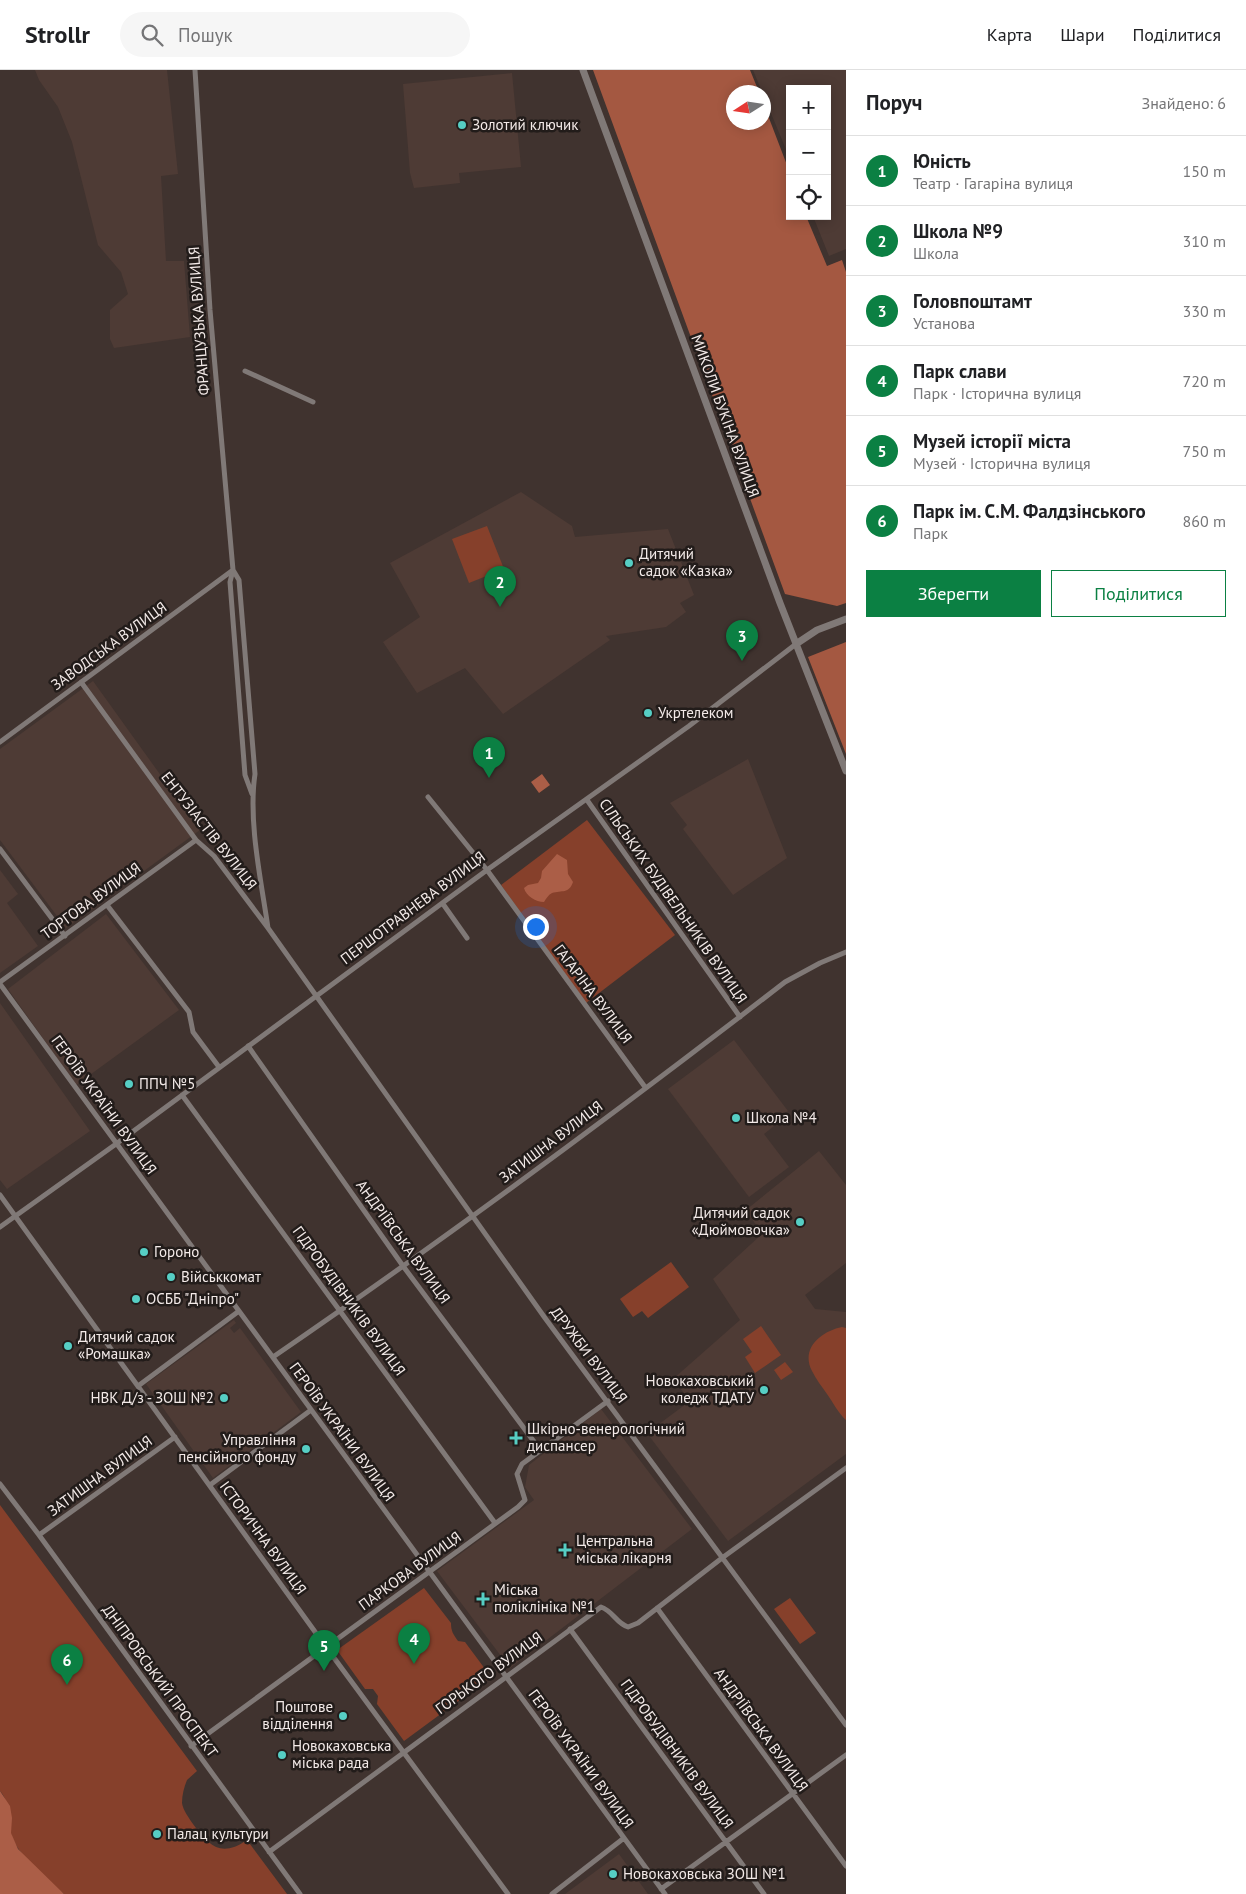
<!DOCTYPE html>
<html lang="uk">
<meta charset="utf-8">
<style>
:root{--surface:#fff;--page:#f6f6f6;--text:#202124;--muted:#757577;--line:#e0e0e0;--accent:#0b8043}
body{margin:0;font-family:"PT Sans",sans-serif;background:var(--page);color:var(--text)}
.controls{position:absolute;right:15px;top:15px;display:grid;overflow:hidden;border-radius:0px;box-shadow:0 2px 12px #0003}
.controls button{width:45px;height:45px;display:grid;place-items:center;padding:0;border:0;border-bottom:1px solid var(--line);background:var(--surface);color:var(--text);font:25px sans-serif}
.compass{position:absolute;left:726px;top:15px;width:45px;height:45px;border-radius:50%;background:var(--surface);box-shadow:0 2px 12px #0003;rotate:258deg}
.you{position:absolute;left:535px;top:856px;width:18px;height:18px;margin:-12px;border:4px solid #fff;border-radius:50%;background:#1a73e8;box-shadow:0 0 0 8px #1a73e833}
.badge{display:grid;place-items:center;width:32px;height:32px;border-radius:50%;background:var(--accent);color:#fff;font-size:16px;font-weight:700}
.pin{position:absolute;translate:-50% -41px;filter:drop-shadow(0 1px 2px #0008)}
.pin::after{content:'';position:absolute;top:26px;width:18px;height:15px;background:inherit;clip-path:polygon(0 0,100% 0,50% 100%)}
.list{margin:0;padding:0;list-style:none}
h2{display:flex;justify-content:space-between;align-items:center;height:65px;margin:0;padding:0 20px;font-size:21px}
h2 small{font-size:16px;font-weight:400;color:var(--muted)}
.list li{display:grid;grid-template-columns:32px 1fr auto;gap:15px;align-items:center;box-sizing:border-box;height:70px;padding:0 20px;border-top:1px solid var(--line)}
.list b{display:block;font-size:19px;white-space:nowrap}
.list p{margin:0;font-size:16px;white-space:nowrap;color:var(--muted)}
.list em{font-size:16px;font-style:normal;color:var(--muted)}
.actions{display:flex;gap:10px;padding:15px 20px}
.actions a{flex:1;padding:11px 0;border:1px solid var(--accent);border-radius:0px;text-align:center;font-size:18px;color:var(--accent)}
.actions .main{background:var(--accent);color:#fff}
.icon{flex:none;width:28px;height:28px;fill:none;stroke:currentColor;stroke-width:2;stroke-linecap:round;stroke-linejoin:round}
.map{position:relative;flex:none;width:846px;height:1824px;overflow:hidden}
header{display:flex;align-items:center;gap:30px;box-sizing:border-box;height:70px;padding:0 25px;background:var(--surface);border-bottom:1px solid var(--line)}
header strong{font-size:24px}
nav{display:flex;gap:28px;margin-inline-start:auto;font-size:18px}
.search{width:350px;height:45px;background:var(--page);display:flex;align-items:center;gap:12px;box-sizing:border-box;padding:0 18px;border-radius:28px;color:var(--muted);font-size:19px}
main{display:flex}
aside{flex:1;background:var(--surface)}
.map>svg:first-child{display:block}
.built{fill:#4e3b35}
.green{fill:#86402b}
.forest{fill:#a45841}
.water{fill:#ab5e47}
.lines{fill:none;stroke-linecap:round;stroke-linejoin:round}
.minor{stroke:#807977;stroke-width:5}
.tertiary{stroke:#807977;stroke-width:7}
.poi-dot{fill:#56cec4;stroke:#221c1a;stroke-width:2}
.labels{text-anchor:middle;stroke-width:5;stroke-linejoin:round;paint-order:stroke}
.poi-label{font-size:15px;fill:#f3eae8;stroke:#221c1a;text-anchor:start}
.street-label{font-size:15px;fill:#f3eae8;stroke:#221c1a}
</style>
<header>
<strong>Strollr</strong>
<div class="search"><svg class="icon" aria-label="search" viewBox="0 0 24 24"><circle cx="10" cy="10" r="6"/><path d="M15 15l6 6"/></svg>Пошук</div>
<nav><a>Карта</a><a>Шари</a><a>Поділитися</a></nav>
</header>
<main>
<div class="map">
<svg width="846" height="1824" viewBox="0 0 846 1824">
<rect width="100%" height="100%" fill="#40332f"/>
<path class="built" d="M35,0h132l11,104 -17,2 5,85h18l6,76 -76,11 -4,-9v-29l18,-16 -7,-22 -23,-27 -26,-103 -14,-35 -19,-27z
M753,0h93v179l-17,7 -16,-40h14v-127h-37v70z
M512,3l9,94 -62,6 1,10 -46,5 -4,-15 -7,-89z
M521,422l51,34 3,11 93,-8 26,66 -14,8 6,9 -20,15 -60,9 4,4 -107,74 -38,-46 -48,25 -34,-51 37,-25 -30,-54z
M93,611l107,149 -134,98 -66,-88v-91z
M748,689l39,99 -54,37 -50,-66 4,-4 -17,-22z
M0,800l18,24 -11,9 31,43 -38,27z
M106,844l73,96 -103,75 -68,-96z
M0,933l90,128 -83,58 -7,-9z
M734,970l54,71 -7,5 2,3 -19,15 25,33 -40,30 -81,-108z
M819,1081l27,34v78l-41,32 10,14 31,3v142l-118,87 -81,-108 43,-32 -17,-22 67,-59 -27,-41 49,-45 -16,-24z
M234,1250l2,3 -6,5 4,5 6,-5 61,84 -88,66 -67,-94z
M601,1339l91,120 -182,139 -73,-97 97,-71 -9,-13 4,-22z
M619,1784l29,40h-83z"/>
<path class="green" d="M487,456l17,43 -35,14 -17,-44z
M587,750l88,115 -89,68 -85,-118z
M671,1192l18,25 -41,31 -6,-7 -9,6 -13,-18z
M761,1256l20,29 -26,18 -10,-16 7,-5 -9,-13z
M842,1257l4,1v92c-8,-7 -13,-18 -19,-26 -5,-7 -11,-15 -15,-23 -12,-23 10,-40 30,-44z
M785,1292l8,10 -12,8 -7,-10z
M0,1435l197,266 -10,9c-3,7 -5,15 -5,23 1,7 7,15 11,21 16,22 28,34 54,16l40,54h-223c-15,-13 -44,-37 -51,-55 -7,-15 -1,-35 -13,-48z
M424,1518l27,35c0,8 2,11 7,18l7,1 26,35 -87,64 -27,-37 1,-8 -5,-7h-8l-28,-39z
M790,1528l26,35 -16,11 -26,-35z"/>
<path class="forest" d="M593,0h157l9,22h-25v30h30v-17l26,68v43h16l21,50 15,-6 4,12v331l-9,3 -52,-12z
M846,572v112l-38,-97z"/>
<path class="water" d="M542,704l8,11 -11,8 -8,-11z
M557,784l10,6 1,14 5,8c-4,12 -11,8 -21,11 -4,2 -6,6 -8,9 -8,0 -18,-6 -20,-14l4,-3 10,-2 3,-5 1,-7z
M0,1721l10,15 2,12 -1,15 7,16 46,45h-64z"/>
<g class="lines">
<path class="minor" d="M195,0l15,240 23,260 -3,12 15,193 7,19
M245,301l68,31
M233,500l6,10 16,194c-7,47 6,106 13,154
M81,612l115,158 18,16 54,72 277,390 301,407
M0,672l233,-172
M428,727l59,73 158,217
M587,730l153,217
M0,779l65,87
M443,834l24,34
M107,835l82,107 4,20 26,35
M0,912l196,-142
M0,914l665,910
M248,976l155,220 138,185
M182,1025l313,428
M0,1125l326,452 182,247
M0,1157l116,-83 371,-274 202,-144 107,-82
M273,1287c175,-120 345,-246 512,-375l35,-19 26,-11
M138,1316l101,-75
M0,1414l39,51 261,359
M210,1415l101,-75
M39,1465l136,-98
M657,1538l189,258
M570,1559l194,265
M191,1676l327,-239 7,-7 -8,-26 5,-10 86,-63
M269,1782l332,-245c12,4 15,16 27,20l10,-4 84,-65 124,-90
M661,1819l185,-134
M552,1824l72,-56"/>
<path class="tertiary" d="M583,0l197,533 66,168
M796,574l21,-14 29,-11"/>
</g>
<g class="poi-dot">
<circle cx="462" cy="55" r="5"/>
<circle cx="629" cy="493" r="5"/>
<circle cx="648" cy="643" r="5"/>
<circle cx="129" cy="1014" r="5"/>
<circle cx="736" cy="1048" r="5"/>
<circle cx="800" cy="1152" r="5"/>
<circle cx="144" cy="1182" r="5"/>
<circle cx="171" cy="1207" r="5"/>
<circle cx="136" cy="1229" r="5"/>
<circle cx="68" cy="1276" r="5"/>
<circle cx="764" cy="1320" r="5"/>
<circle cx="224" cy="1328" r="5"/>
<path d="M513.5 1360.5h5v5h5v5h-5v5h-5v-5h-5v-5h5z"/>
<circle cx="306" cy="1379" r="5"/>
<path d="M562.5 1472.5h5v5h5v5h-5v5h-5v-5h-5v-5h5z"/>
<path d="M480.5 1521.5h5v5h5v5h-5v5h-5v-5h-5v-5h5z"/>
<circle cx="343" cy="1646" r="5"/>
<circle cx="282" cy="1685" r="5"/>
<circle cx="157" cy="1764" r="5"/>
<circle cx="613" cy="1804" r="5"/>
</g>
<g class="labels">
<g class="poi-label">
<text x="472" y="60">Золотий ключик</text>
<text x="639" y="489">Дитячий<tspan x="639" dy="17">садок «Казка»</tspan></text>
<text x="658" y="648">Укртелеком</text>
<text x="139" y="1019">ППЧ №5</text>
<text x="746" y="1053">Школа №4</text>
<text x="790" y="1148" text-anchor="end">Дитячий садок<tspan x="790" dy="17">«Дюймовочка»</tspan></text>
<text x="154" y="1187">Гороно</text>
<text x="181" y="1212">Військкомат</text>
<text x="146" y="1234">ОСББ "Днiпро"</text>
<text x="78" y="1272">Дитячий садок<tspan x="78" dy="17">«Ромашка»</tspan></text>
<text x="754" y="1316" text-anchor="end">Новокаховський<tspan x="754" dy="17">коледж ТДАТУ</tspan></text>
<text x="214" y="1333" text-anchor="end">НВК Д/з - ЗОШ №2</text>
<text x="527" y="1364">Шкірно-венерологічний<tspan x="527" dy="17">диспансер</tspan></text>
<text x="296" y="1375" text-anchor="end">Управління<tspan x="296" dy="17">пенсійного фонду</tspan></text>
<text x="576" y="1476">Центральна<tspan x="576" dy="17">міська лікарня</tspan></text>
<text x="494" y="1525">Міська<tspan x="494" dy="17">поліклініка №1</tspan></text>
<text x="333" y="1642" text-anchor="end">Поштове<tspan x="333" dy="17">відділення</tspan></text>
<text x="292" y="1681">Новокаховська<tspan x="292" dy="17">міська рада</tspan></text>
<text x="167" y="1769">Палац культури</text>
<text x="623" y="1809">Новокаховська ЗОШ №1</text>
</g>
<g class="street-label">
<text transform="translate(199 251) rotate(-94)" y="5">ФРАНЦУЗЬКА ВУЛИЦЯ</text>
<text transform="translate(725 346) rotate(70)" y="5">МИКОЛИ БУКІНА ВУЛИЦЯ</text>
<text transform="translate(109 576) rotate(-36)" y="5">ЗАВОДСЬКА ВУЛИЦЯ</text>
<text transform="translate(209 761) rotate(52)" y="5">ЕНТУЗІАСТІВ ВУЛИЦЯ</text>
<text transform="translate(91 831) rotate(-36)" y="5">ТОРГОВА ВУЛИЦЯ</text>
<text transform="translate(673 831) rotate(55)" y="5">СІЛЬСЬКИХ БУДІВЕЛЬНИКІВ ВУЛИЦЯ</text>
<text transform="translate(413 838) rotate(-37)" y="5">ПЕРШОТРАВНЕВА ВУЛИЦЯ</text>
<text transform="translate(593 924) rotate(53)" y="5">ГАГАРІНА ВУЛИЦЯ</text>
<text transform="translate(104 1035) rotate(54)" y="5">ГЕРОЇВ УКРАЇНИ ВУЛИЦЯ</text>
<text transform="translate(551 1072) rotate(-37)" y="5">ЗАТИШНА ВУЛИЦЯ</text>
<text transform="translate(403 1172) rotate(54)" y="5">АНДРІЇВСЬКА ВУЛИЦЯ</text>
<text transform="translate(349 1231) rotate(54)" y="5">ГІДРОБУДІВНИКІВ ВУЛИЦЯ</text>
<text transform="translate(589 1285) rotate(53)" y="5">ДРУЖБИ ВУЛИЦЯ</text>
<text transform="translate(342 1362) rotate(54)" y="5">ГЕРОЇВ УКРАЇНИ ВУЛИЦЯ</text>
<text transform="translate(100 1406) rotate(-36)" y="5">ЗАТИШНА ВУЛИЦЯ</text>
<text transform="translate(263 1468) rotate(54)" y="5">ІСТОРИЧНА ВУЛИЦЯ</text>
<text transform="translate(410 1501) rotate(-36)" y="5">ПАРКОВА ВУЛИЦЯ</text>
<text transform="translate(489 1603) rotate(-36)" y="5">ГОРЬКОГО ВУЛИЦЯ</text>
<text transform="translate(160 1611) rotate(54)" y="5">ДНІПРОВСЬКИЙ ПРОСПЕКТ</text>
<text transform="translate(761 1660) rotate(54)" y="5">АНДРІЇВСЬКА ВУЛИЦЯ</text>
<text transform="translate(677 1684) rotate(54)" y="5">ГІДРОБУДІВНИКІВ ВУЛИЦЯ</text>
<text transform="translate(581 1689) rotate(54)" y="5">ГЕРОЇВ УКРАЇНИ ВУЛИЦЯ</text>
</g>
</g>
</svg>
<div class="controls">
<button>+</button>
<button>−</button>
<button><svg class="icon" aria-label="locate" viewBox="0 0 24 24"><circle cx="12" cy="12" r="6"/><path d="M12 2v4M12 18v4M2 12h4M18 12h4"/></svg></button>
</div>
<svg class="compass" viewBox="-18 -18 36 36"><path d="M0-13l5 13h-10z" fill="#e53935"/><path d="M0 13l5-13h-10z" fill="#757577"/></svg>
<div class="you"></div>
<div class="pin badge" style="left:489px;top:708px">1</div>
<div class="pin badge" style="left:500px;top:537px">2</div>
<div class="pin badge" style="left:742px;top:591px">3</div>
<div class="pin badge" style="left:414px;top:1594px">4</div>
<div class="pin badge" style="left:324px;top:1601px">5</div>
<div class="pin badge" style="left:67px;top:1615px">6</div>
</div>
<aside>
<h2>Поруч<small>Знайдено: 6</small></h2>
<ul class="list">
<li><span class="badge">1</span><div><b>Юність</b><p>Театр · Гагаріна вулиця</p></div><em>150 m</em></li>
<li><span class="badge">2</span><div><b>Школа №9</b><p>Школа</p></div><em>310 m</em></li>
<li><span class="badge">3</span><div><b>Головпоштамт</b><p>Установа</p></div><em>330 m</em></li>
<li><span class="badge">4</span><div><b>Парк слави</b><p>Парк · Історична вулиця</p></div><em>720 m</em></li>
<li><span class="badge">5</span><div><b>Музей історії міста</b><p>Музей · Історична вулиця</p></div><em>750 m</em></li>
<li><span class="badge">6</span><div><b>Парк ім. С.М. Фалдзінського</b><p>Парк</p></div><em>860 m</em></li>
</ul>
<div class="actions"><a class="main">Зберегти</a><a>Поділитися</a></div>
</aside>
</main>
